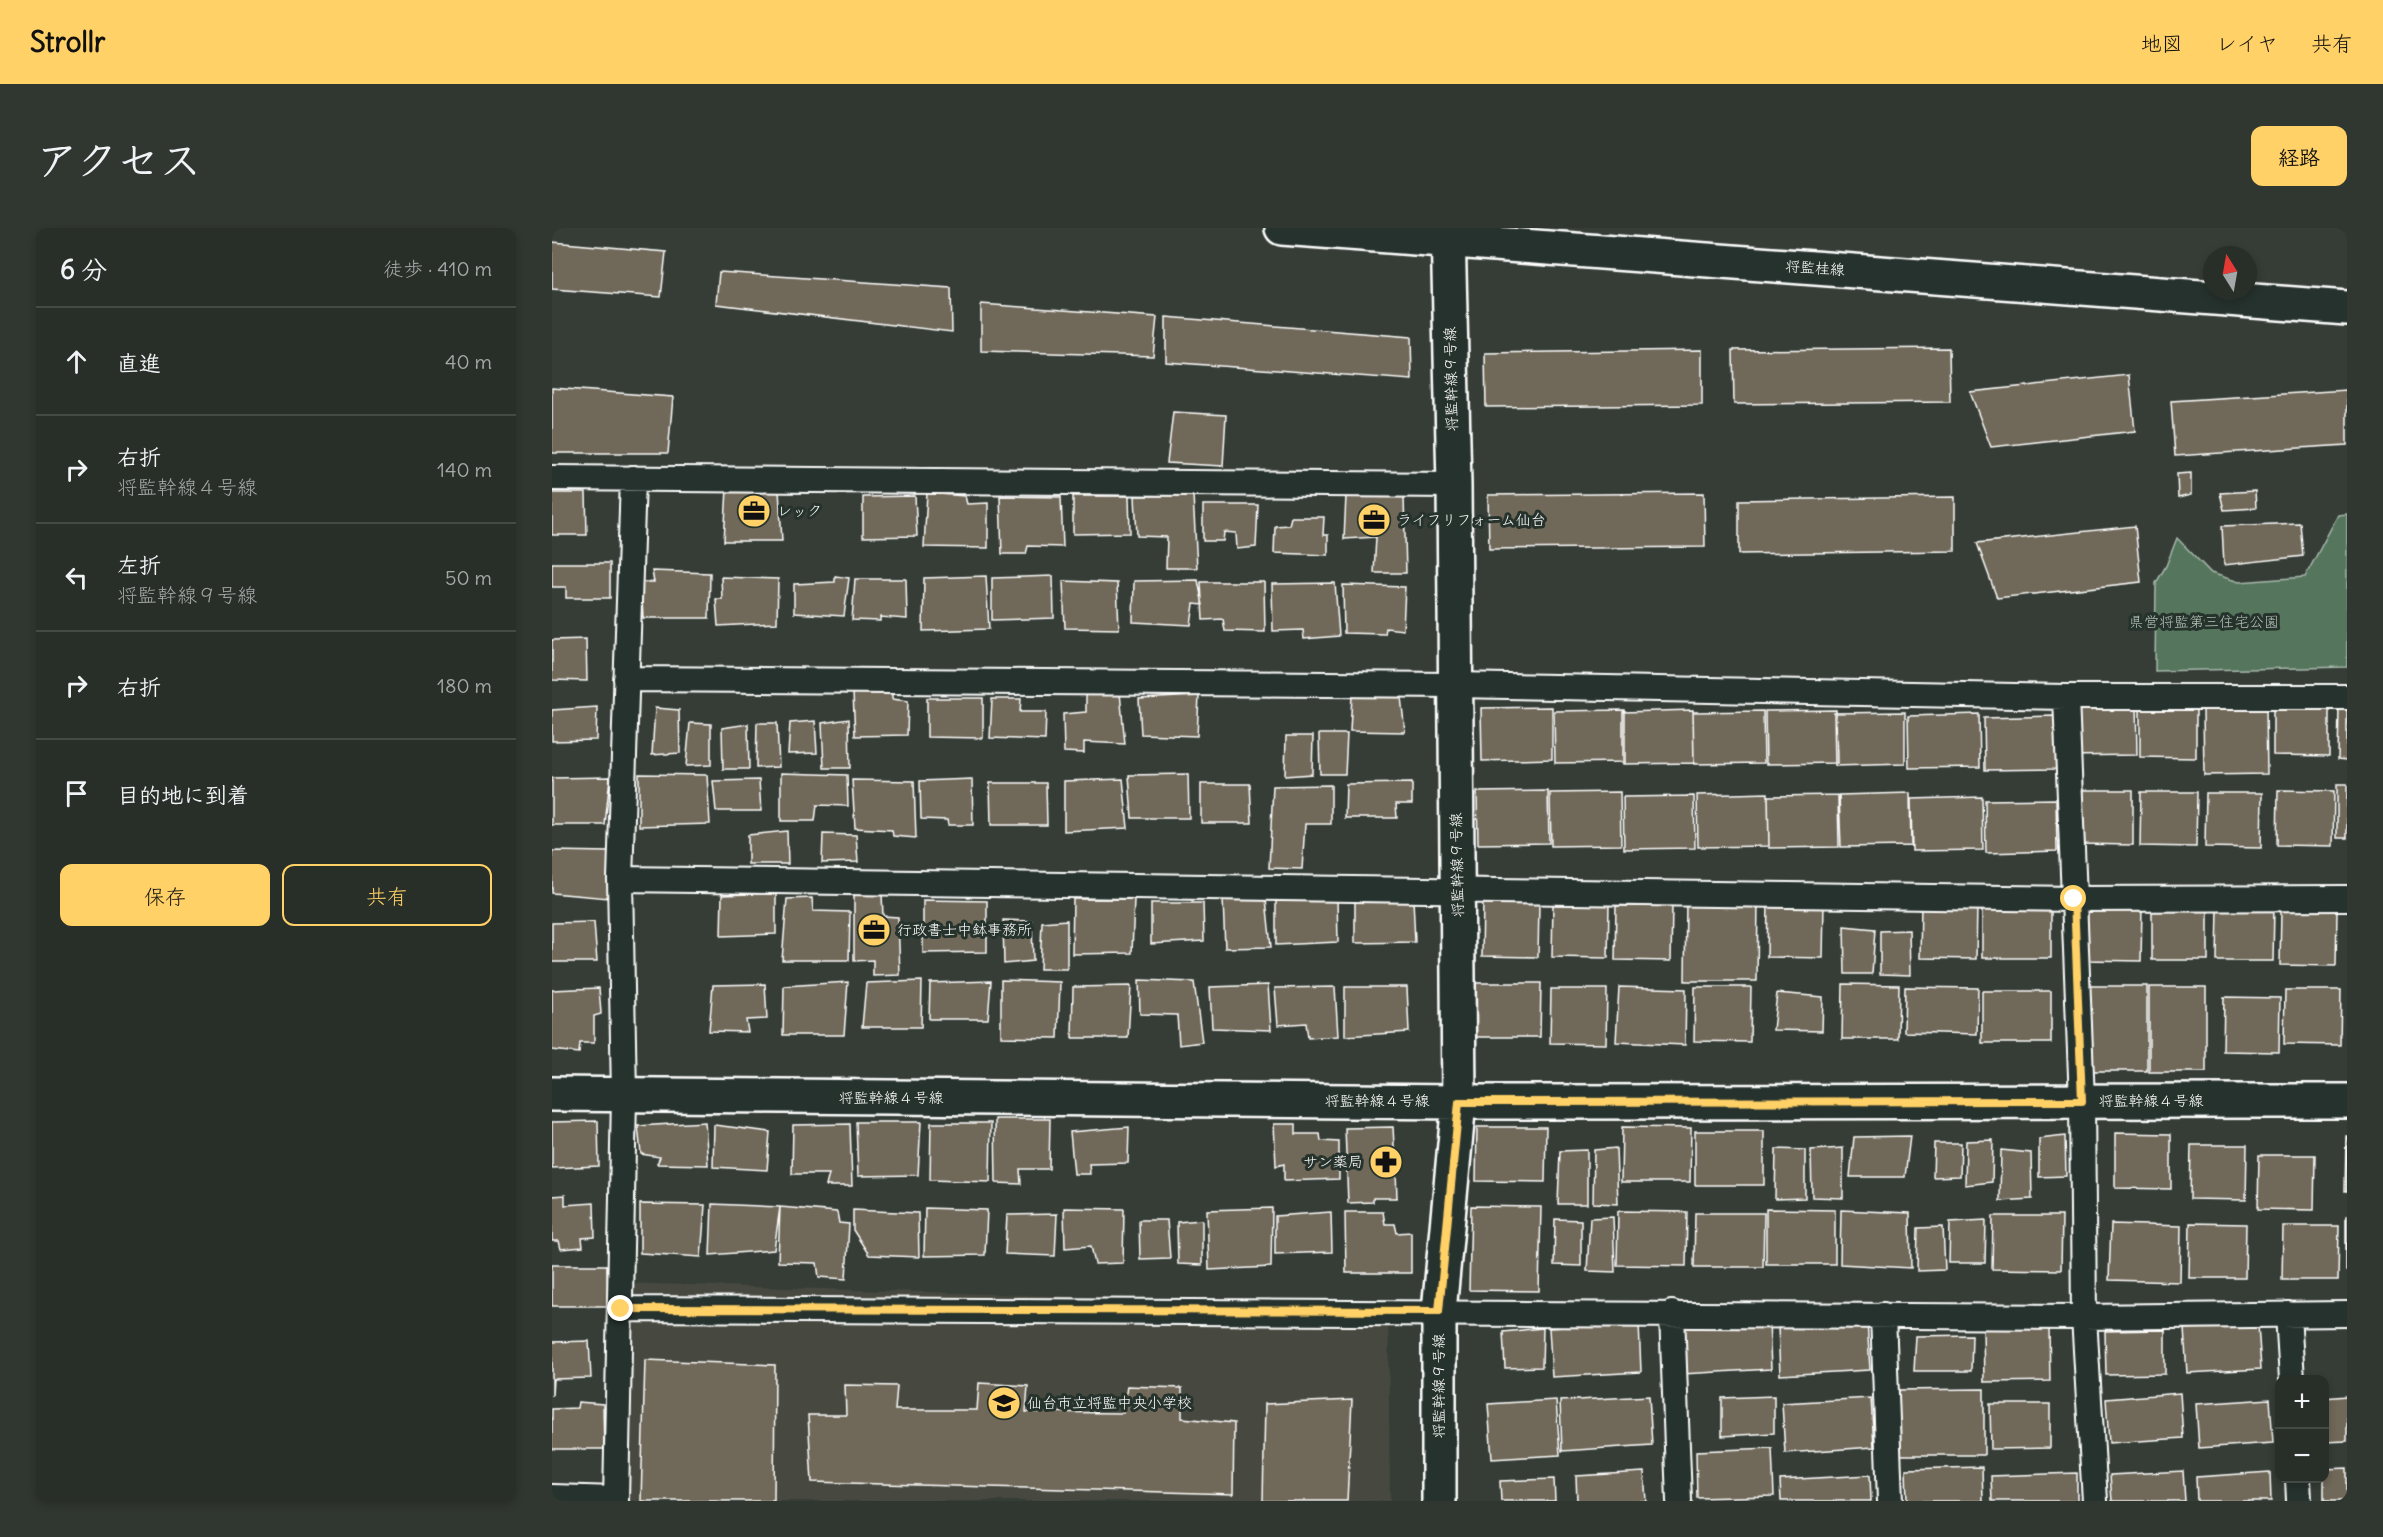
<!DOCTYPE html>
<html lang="ja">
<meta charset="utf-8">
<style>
:root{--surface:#282e28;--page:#303630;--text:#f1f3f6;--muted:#a5a8a8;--line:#444a45;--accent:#ffd166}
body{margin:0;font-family:Delius,"Klee One",sans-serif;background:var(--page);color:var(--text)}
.controls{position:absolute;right:18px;bottom:18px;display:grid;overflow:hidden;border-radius:12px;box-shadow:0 3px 9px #0003}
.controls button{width:54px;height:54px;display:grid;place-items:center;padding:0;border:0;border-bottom:2px solid var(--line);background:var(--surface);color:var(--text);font:30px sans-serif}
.compass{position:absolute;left:1651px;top:18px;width:54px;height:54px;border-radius:50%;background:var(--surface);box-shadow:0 3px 9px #0003;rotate:349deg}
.stop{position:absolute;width:18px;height:18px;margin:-14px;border:4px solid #ffd166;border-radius:50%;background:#fff}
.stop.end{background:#ffd166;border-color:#fff;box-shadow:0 2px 6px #0008}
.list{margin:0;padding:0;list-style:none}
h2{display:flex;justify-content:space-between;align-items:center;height:78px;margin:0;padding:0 24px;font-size:26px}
h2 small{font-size:20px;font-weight:400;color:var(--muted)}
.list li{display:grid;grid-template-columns:39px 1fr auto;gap:18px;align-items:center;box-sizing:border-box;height:108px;padding:0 24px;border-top:2px solid var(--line)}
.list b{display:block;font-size:22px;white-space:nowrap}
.list p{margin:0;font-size:20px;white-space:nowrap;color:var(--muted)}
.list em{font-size:20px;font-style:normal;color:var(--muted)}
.actions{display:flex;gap:12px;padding:18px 24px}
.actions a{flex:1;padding:14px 0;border:2px solid var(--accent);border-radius:12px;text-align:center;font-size:21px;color:var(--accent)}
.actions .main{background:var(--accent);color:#111}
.icon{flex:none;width:33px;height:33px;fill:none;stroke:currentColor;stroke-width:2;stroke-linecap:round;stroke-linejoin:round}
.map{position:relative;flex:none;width:1795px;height:1273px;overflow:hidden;border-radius:12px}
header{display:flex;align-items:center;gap:36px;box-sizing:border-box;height:84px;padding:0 30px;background:var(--accent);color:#111}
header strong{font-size:28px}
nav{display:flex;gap:33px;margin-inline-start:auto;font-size:21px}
.intro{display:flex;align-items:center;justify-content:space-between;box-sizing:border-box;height:144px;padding:0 36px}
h1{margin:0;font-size:42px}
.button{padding:15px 27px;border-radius:12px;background:var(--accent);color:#111;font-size:21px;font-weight:700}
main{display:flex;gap:36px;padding:0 36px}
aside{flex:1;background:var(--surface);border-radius:12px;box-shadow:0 3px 9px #0003}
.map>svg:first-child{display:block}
.built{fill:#474a40}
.green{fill:#55745d;stroke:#aabaae;stroke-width:1.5}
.building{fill:#706758;stroke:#fff;stroke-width:1.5}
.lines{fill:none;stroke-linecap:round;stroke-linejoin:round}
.street-casing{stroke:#fff;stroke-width:28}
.secondary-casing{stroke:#fff;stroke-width:38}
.street{stroke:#26332d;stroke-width:24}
.secondary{stroke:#26332d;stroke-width:33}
.route{stroke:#ffd166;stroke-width:8}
.labels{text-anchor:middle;stroke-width:6;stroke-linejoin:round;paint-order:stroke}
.street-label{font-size:15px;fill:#fff;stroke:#26332d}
.poi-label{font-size:15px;fill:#fff;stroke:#26332d;text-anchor:start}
.park-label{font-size:15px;fill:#b2c0b6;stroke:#26332d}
</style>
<header>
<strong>Strollr</strong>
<nav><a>地図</a><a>レイヤ</a><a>共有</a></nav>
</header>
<div class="intro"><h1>アクセス</h1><a class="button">経路</a></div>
<main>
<aside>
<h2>6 分<small>徒歩 · 410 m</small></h2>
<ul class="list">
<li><svg class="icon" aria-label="ahead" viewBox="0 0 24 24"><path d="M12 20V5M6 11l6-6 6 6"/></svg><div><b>直進</b></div><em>40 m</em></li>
<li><svg class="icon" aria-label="right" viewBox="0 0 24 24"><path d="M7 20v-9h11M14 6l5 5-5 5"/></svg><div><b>右折</b><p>将監幹線４号線</p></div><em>140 m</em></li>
<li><svg class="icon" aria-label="left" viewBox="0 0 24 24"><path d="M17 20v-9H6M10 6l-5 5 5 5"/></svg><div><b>左折</b><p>将監幹線９号線</p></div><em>50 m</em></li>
<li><svg class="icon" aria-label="right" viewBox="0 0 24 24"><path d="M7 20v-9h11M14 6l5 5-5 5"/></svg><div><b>右折</b></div><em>180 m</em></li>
<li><svg class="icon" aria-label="arrive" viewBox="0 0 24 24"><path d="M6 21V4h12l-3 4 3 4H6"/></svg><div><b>目的地に到着</b></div></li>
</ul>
<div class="actions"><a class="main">保存</a><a>共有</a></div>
</aside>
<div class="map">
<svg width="1795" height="1273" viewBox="0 0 1795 1273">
<rect width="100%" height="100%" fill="#353d36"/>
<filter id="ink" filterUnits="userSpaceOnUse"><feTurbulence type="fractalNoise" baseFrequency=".0167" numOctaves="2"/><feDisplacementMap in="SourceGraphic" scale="12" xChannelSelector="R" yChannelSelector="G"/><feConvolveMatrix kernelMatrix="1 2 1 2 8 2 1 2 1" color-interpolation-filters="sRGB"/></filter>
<g filter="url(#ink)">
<path class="built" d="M70,1055l766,23 2,195h-772z"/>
<path class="green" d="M1795,286v153l-192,4 1,-88 10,-17 11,-28 34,35 28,9 66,-5 33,-62z"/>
<path class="building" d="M0,14l114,10 -5,45 -109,-8z
M167,44l232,16 1,44 -236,-28z
M429,76l176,13 -4,39 -172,-5z
M614,89l245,20 1,43 -246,-18z
M1397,120l1,54 -216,2 -1,-54z
M1150,122v55l-216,2 -1,-54z
M1577,147l6,56 -144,16 -21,-55z
M0,160l121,9 -5,56h-116z
M1795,162v55l-172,11 -4,-55z
M621,184l53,3 -3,51 -56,-3z
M1639,245v22l-13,3 -1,-24z
M175,261l52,1 3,51h-58z
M1703,263l1,17 -32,2 -4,-17z
M0,265h34l1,42h-35z
M375,265l38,3 2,8 21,-1v45l-64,-1z
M1152,265l1,54 -216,2 -1,-54z
M641,267l4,73h-31l1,-31 -30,-1 -2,-40z
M363,268l2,40 -54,1v-40z
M448,268l61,1 2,50 -35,-1 -2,8h-24z
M521,268h56l1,37 -57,1z
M794,268l58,1 2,76h-32l2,-36 -32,2z
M1403,269v54l-216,3v-54z
M651,277h55l-2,42 -19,2 -1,-16 -12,-1 -1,9h-20z
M739,289h33l-1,18h5v20l-54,-2 1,-27 14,-1z
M1748,295l3,33 -79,9 -2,-39z
M1583,298l6,56 -144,16 -20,-55z
M0,335h58v35h-44v-11h-14z
M100,343l58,2 -1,45h-66l-2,-36h13z
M283,348l14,2 -5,38 -50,-3v-29l41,-2z
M434,348l3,53 -66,2 1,-53z
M501,348l1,42 -62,2v-42z
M169,349l57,2 -1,44 -59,3 -2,-27h6z
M303,351h51l1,40 -27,-2v4l-28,-1z
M646,352l5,25 -9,-1 -3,21 -58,-3 1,-41z
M511,353l54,2 2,46 -54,-1z
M649,354h63l1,50 -40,-1 -2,-12 -20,1z
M783,355l4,53 -35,3 -1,-9 -30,1 -1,-47z
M791,357l62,2 -2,43 -17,-2 -1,6 -41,-1z
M34,411l1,42 -35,-1v-40z
M340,463v8l16,2 -1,34 -52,1 -2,-43z
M534,465h34l5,51 -41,-2v11l-20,-1 -1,-38 23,-2z
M647,468l-2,40 -56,-2 -2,-35z
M800,468l49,1 4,35 -55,-1z
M375,470h56v40l-56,-1z
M440,471h29l-1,13h26l-1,28 -55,-2z
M1721,473l56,1v54l-56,-1z
M1588,474l56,1v55l-56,-1z
M1584,475l1,52 -71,1 -1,-52z
M1787,477h8v55l-9,-1z
M45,479l-1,33 -44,1v-31z
M1000,479v52l-70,2 -1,-53z
M103,480l24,2 1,43 -28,2z
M1714,480l1,66 -63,1 -1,-66z
M1073,482v52l-70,1 -1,-52z
M1141,482l1,53 -71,1v-52z
M1284,482l1,53 -71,1 -1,-53z
M1211,483l1,52 -70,1 -1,-52z
M1353,484v52l-70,2 -1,-53z
M1427,486l1,53 -71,1 -1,-52z
M1503,488l1,53 -71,1 -1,-52z
M297,491l1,49h-26l-2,-45z
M263,493l2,32 -29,1 2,-31z
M138,495l21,1v41l-25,1z
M205,495h20l2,44 -23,1z
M196,496l1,45h-26l-1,-41z
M767,506h28l-2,40h-25z
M734,508h27l-1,38 -27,2z
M229,545l66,2 1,31 -31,-1 -2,16h-34z
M87,546l68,1 3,49 -71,2z
M636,546l1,44h-57l-3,-43z
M58,549l-5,48h-53v-47z
M420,551l1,46h-25l-1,-5 -26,-1 -1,-38z
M571,551l5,49 -64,3v-50z
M207,552l2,31h-45l-3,-30z
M300,552l62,1 2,57 -23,-2 -1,-6 -37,-2z
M438,555h56l1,42h-56z
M860,555v21h-16l1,14h-52l1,-34z
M649,556h49l2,39h-51z
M1785,556h10v54h-10z
M779,557v39h-26l-3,45 -33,-1 4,-82z
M1525,562h56v55l-56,-1z
M1726,562l56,1 -1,55 -56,-1z
M996,563l1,52 -71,1 -1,-52z
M1068,564l1,53 -70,1 -1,-53z
M1589,564h56l-1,55 -56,-1z
M1216,565l1,53 -71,1 -1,-52z
M1358,565l1,53 -70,1 -2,-52z
M1654,565h56l-1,55 -56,-1z
M1286,567l1,52 -70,1 -1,-52z
M1142,568l1,52 -71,1 -1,-52z
M1430,569l1,53 -71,1 -1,-52z
M1504,571l1,52 -71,2 -1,-53z
M235,603l1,33h-40v-29z
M271,606l33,1 2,27 -36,1z
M0,623l57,1v46l-57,-5z
M224,665v41l-55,2 1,-41z
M302,666h28l1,22 15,1 2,58 -27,1v-16l-19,1z
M260,670l1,13 37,1 -1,48h-67l5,-61z
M521,671h61l-2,54 -60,1z
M671,671h43l5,48 -46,1z
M724,671h61l1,43 -62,3z
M861,671l2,43 -60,1v-42z
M1134,671l72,1 -1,81h-72z
M371,672l64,1v51l-64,1z
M931,674l56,1 -1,54 -56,-1z
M599,675h52l1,38 -53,3z
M1001,675l56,1 -1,54 -56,-1z
M1216,675h56l-1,55 -56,-1z
M1369,676l56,1 -1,54 -56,-1z
M1064,678h56l-1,55 -56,-1z
M1430,678h69v52h-69z
M1534,678h56l-1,55 -56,-1z
M1600,678h56v54h-56z
M1666,679h56l-1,54h-56z
M1729,683h56l-1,55 -56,-1z
M451,692l29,1 1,40 -29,3z
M515,692v49h-27l2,-47z
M42,694l3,40h-45v-39z
M1292,698l31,3 -3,45h-27z
M1357,702l1,45 -30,-1v-43z
M449,752l59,2 -2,56 -57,-1z
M587,752l55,2 8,60 -23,3 -2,-30 -37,-1z
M370,753l-1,46h-59l4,-44z
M439,753l-3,38h-59l1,-36z
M296,754l-4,53h-61l1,-49z
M922,755h67l-1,54h-66z
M213,756l2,35 -21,1 2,12 -39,-1 4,-46z
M1291,756l56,1 -1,54h-56z
M716,757l3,45 -59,-2 -2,-41z
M579,758l-3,52h-56l1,-51z
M1538,758h57v85h-57z
M783,759l3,49 -30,2 -2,-15 -28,2 -3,-37z
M793,759h62l2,45 -64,4z
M1067,759l67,2 -1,56 -69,-3z
M1143,759h56l-1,55 -56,-1z
M1353,759l73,1 -1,46 -73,-2z
M1597,759h57v85h-57z
M47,760l2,26 -7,2v27h-14l-1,10 -27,-3v-60z
M999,761h56l-1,55 -56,-1z
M1733,762h56l-1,55 -56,-1z
M1430,763h69v52h-69z
M1225,765l46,4 -1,34 -49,-1z
M1672,769l56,1 -1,54 -56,-1z
M443,891h55l-1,50h-29l1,15 -25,-1z
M46,893l1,45 -47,2v-46z
M153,894l3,43 -51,-1 3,-7 -19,-3 -3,-28z
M304,894h65l-3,53 -60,1z
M379,895h60l-1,59 -60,-2z
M298,896l2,62h-26l3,-12h-37l1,-49z
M722,896h22v10h24l1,7 18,1v37l-55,2v-17l-8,2z
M162,897l56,7 -3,38 -54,-3z
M577,899l-1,36 -39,1 1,10h-16l-4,-42z
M841,899l2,37 -7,1 -1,6h9l1,27h-24v4l-25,1 -3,-75z
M925,899h69l-1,55 -69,-1z
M1070,899l69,1 -1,54h-69z
M1143,903h69v54h-69z
M1563,905l56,1v55l-56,-1z
M1358,908l-5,41h-55l4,-40z
M1513,908l1,40 -27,1v-38z
M1794,908h1v55h-2z
M1441,912l-1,42 -27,3 1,-44z
M1382,915h27l-1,33 -27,1z
M1639,917h56l-1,55 -56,-1z
M1064,920l2,56 -25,-1 1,-53z
M1291,920v50l-31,-1 -1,-47z
M1224,921l29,1v48l-30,1z
M1035,922v54h-29l2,-53z
M1449,922l30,3 1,46 -32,2z
M1707,927h56l-1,55 -56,-1z
M13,967v10l29,-2 1,34 -13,1 1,9 -22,2 -2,-8h-7v-45z
M88,976l65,1 -4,52 -61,-4z
M160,976l68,3 -6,43 -64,5z
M919,978l70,1 -2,84 -70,-1z
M228,979l57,5 2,11 10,1 -3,55 -27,-2 -2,-14 -39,-1z
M373,980l62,2 -2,45 -61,1z
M512,980l60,1 -1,54 -28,1 -4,-18 -26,2z
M720,980l-1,59 -62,3 -2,-60z
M1214,981l69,1v54h-69z
M301,982l65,3 1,44 -50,-2 -16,-25z
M1289,982l69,3 1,55 -71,-4z
M1066,983l69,1 -1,54 -69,-1z
M779,984l1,40 -57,2v-38z
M793,984h38l2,12h10l2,9 14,-1v41h-65z
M1143,985h69l-1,54h-69z
M505,986l-2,42 -50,-2 2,-39z
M1441,988h69l-1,54 -69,-1z
M1794,988h1v55h-1z
M1061,989l2,55 -28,-1 3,-53z
M1003,991l26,1v46l-27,-1z
M587,992h28l3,38 -30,1z
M650,992v45l-24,-1 -1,-42z
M1434,992l-1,43h-36l1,-41z
M1638,995l56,1 -1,54h-56z
M1559,996l70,2 -1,56 -71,-2z
M1731,998h56l-1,54h-56z
M1391,999l2,43 -28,1 1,-43z
M0,1037h55l1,41h-56z
M1217,1092l2,49 -89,5 -3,-49z
M1315,1093l3,49 -90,5 -2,-49z
M1087,1095l2,49 -89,5 -3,-49z
M1706,1096l3,45 -74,4 -3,-44z
M991,1100l-1,39 -37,1 -2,-36z
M1497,1100l1,53 -66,1 -1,-53z
M1613,1102v44l-59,1 -1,-44z
M1420,1107l-1,36h-57l2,-35z
M37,1113l2,37 -38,1 -1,17v-54z
M93,1132l130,5 -1,136h-133z
M427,1155l49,3 -2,26 97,1 4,-27 55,2v30l52,5 -1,71 -421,-12 -4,-67h38l-1,-30 52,1 -2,24h82z
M1432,1161v66h-87l-1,-65z
M1628,1165l3,45 -74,5 -3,-44z
M1097,1168l3,49 -90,6 -2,-50z
M1222,1168v37l-52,3v-38z
M1795,1168v45l-23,1v-44z
M1319,1170l3,49 -89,6 -3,-50z
M1718,1171l3,44 -74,5 -3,-44z
M800,1172l-5,101h-84l2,-97z
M1004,1172l4,55 -68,4 -4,-55z
M26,1174l25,2 1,45h-52v-40l25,-1z
M1438,1176h60v44l-59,1z
M1220,1220l2,48 -77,2 -1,-47z
M1430,1239l1,34h-76l-1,-32z
M1795,1240v33h-23v-32z
M1631,1243l2,30h-73l-2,-26z
M1092,1244l2,29h-69l-1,-25z
M1718,1244l1,29h-74l-1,-24z
M1525,1245v28h-85l-1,-25z
M1318,1247l1,26h-90l-1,-21z
M1002,1251l1,22h-54l-1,-20z"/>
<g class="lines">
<g class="street-casing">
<path id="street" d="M0,250l902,7
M74,451l829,6 611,12h281
M1514,469l16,404 2,216 11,184
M68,651l1454,20 273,-1
M69,1081l1463,8 263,-3
M1120,1085l7,188
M1736,1086l4,66
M1331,1087l7,186
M1746,1250l1,23
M0,1269l64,2
M64,1273l8,-405 -4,-217 13,-401"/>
</g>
<g class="secondary-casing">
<path id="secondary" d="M730,0l1065,80
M0,866l907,8 888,-1
M887,1273v-190l20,-209 -5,-617 -6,-257"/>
</g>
<use href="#street" class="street"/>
<use href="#secondary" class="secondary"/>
</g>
</g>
<g class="lines" filter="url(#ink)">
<path class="route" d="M69,1081l818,2 20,-209 623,-1 -8,-202"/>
</g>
<defs>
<g id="office-disc" transform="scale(1.725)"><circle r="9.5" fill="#ffd166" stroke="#26332d"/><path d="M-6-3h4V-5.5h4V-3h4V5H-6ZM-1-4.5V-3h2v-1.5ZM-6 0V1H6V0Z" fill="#111"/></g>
<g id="pharmacy-disc" transform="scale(1.725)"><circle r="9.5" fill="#ffd166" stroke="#26332d"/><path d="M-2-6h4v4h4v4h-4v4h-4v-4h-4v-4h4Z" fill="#111"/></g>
<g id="school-disc" transform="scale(1.725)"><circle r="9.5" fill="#ffd166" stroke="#26332d"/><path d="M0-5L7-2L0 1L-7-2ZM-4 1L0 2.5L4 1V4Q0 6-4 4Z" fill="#111"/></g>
</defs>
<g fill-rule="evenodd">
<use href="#office-disc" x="202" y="283"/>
<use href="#office-disc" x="822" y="292"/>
<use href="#office-disc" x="322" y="702"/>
<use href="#pharmacy-disc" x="834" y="934"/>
<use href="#school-disc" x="452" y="1175"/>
</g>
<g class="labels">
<g class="street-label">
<text transform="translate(1263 40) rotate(4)" y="5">将監桂線</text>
<text transform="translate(899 151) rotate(-91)" y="5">将監幹線９号線</text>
<text transform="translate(905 637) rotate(-91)" y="5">将監幹線９号線</text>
<text x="339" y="875">将監幹線４号線</text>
<text x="825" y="878">将監幹線４号線</text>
<text x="1599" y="878">将監幹線４号線</text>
<text transform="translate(887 1158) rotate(-90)" y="5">将監幹線９号線</text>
</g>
<g class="poi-label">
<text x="225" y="288">レック</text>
<text x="845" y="297">ライフリフォーム仙台</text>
<text x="345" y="707">行政書士中鉢事務所</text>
<text x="811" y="939" text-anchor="end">サン薬局</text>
<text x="475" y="1180">仙台市立将監中央小学校</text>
</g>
<g class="park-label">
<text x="1652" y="399">県営将監第三住宅公園</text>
</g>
</g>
</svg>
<div class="controls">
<button>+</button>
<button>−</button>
</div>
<svg class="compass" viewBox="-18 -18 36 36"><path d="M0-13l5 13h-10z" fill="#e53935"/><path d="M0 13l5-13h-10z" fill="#a5a8a8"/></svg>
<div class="stop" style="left:1522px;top:671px"></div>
<div class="stop end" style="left:69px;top:1081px"></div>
</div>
</main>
